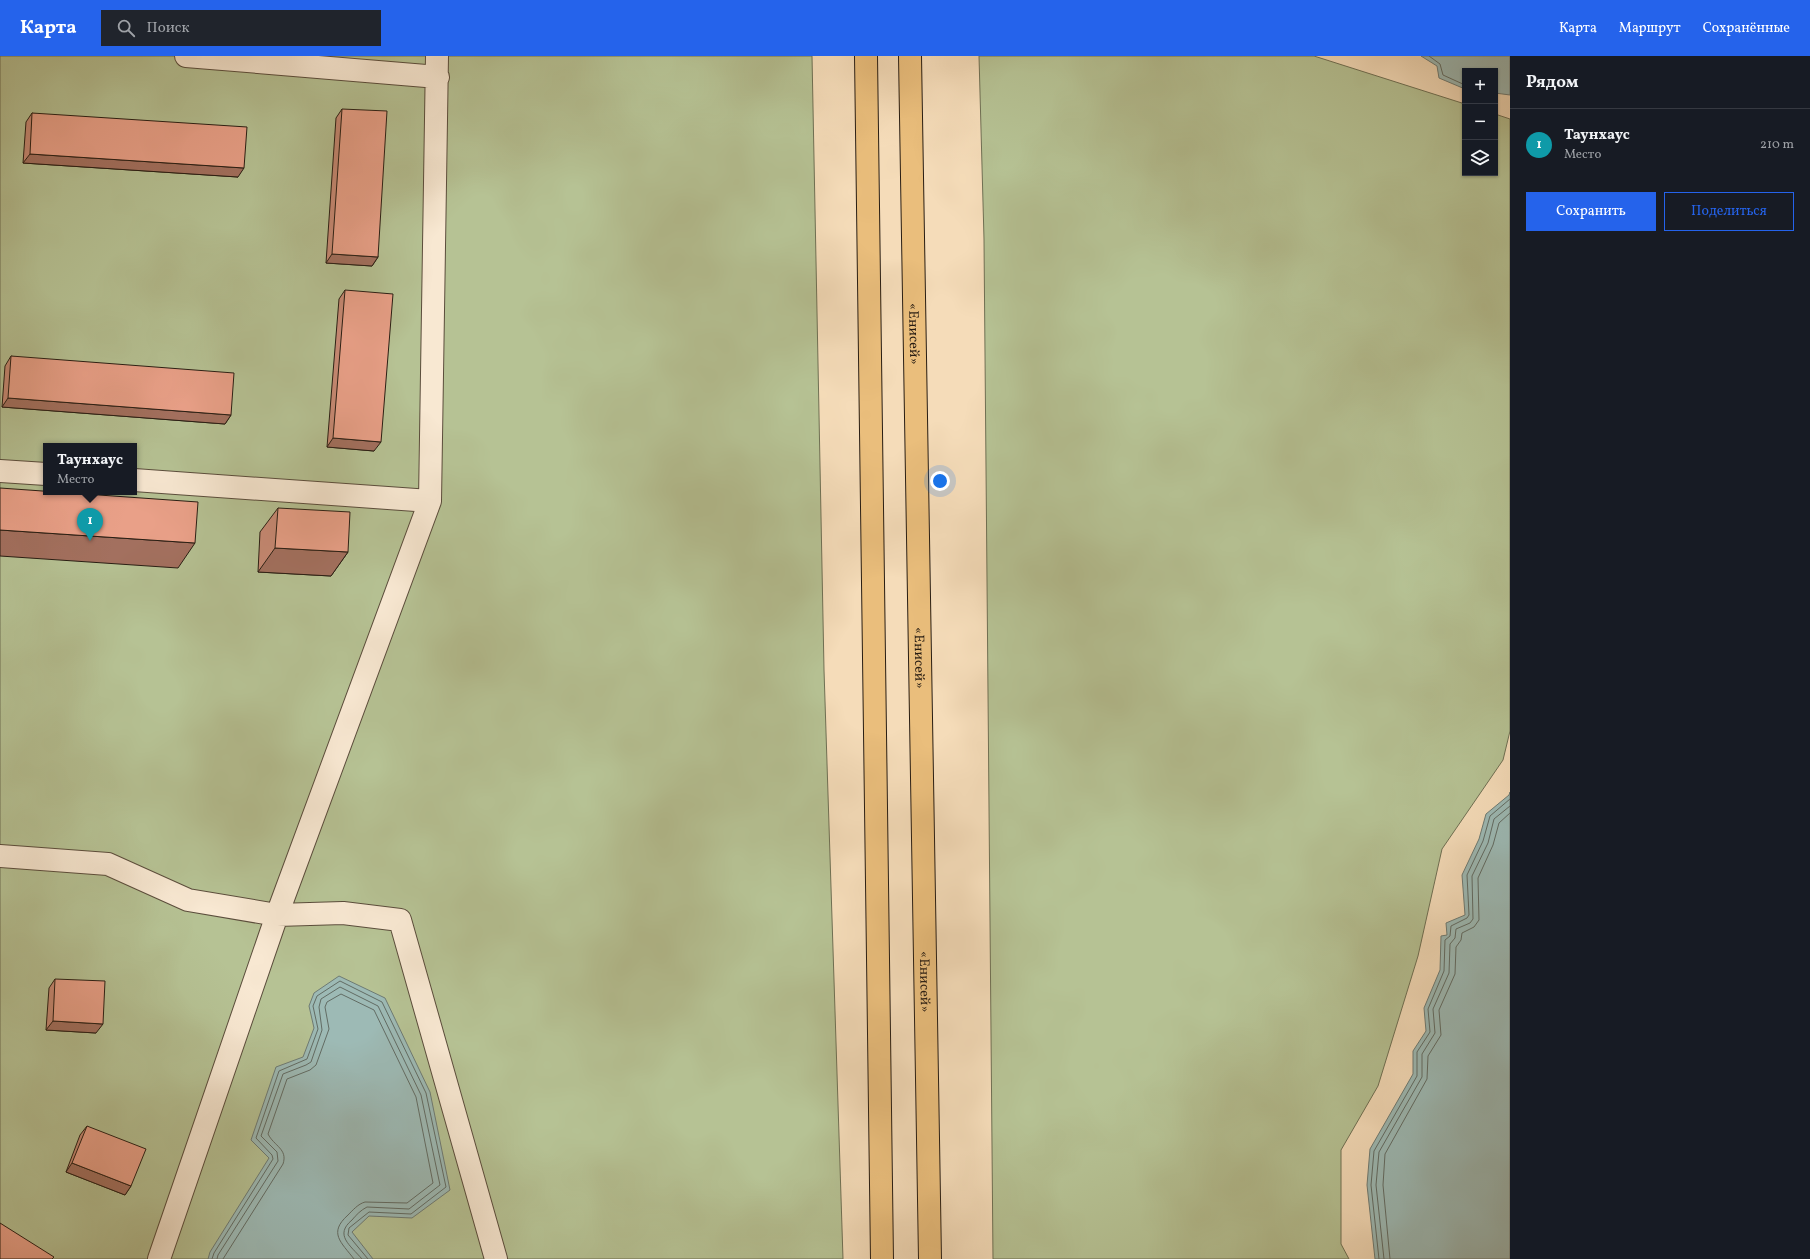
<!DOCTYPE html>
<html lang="ru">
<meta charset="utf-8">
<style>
:root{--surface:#171b24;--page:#20242c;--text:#f1f3f6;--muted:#9ea1a6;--line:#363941;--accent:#2563eb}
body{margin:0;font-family:Vollkorn,serif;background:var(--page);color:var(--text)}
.controls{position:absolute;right:12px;top:12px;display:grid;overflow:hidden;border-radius:0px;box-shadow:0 1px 3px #0004}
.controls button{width:36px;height:36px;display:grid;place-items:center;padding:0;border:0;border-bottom:1px solid var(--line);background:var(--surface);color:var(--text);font:20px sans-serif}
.you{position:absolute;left:940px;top:425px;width:14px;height:14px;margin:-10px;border:3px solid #fff;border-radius:50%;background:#1a73e8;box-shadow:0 0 0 6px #1a73e833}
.badge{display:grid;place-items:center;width:26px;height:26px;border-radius:50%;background:var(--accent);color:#fff;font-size:13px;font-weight:700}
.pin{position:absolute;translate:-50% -33px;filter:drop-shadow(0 1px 2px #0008)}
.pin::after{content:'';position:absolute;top:21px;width:14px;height:12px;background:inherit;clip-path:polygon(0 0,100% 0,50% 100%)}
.popup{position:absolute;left:43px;top:387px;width:94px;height:52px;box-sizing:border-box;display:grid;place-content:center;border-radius:0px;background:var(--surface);filter:drop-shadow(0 1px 3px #0005);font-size:13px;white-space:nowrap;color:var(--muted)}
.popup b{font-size:15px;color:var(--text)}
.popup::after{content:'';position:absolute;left:50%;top:100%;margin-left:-8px;border:8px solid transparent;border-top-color:var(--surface)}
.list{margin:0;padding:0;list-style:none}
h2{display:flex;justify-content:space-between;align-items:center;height:52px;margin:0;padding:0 16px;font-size:17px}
h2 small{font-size:13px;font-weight:400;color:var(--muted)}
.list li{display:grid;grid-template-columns:26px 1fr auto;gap:12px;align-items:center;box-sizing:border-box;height:72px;padding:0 16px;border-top:1px solid var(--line)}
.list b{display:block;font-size:15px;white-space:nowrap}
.list p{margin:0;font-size:13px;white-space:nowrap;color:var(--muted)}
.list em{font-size:13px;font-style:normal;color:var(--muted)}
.actions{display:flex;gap:8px;padding:12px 16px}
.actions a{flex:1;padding:9px 0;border:1px solid var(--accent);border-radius:0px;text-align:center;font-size:14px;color:var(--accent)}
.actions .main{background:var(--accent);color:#fff}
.icon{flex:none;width:22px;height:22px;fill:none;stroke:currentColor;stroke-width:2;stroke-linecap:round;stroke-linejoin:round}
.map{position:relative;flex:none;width:1510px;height:1203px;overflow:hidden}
header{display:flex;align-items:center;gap:24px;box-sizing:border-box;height:56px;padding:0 20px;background:var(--accent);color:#fff}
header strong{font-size:19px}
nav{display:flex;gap:22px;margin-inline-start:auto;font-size:14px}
.search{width:280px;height:36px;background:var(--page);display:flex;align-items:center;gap:10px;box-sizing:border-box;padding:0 14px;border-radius:0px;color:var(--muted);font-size:15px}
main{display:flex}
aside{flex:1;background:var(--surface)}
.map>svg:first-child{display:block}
.green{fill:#b6c294;stroke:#6f7054;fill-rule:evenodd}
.water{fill:#9dbab5;stroke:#6e7b74}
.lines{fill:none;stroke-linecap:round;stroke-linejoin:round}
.shore{stroke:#626c64;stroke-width:1}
.minor-casing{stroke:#5b4d3c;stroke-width:24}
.highway-casing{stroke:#281d13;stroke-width:24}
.minor{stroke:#f8e8d2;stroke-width:22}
.highway{stroke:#eabe7c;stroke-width:22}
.wall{fill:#c88a75;stroke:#281d13}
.shaded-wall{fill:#a3705f;stroke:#281d13}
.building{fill:#e9a088;stroke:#281d13}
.labels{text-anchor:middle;stroke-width:3.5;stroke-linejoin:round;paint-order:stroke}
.street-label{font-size:14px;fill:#281d13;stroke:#f8e8d2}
</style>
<header>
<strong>Карта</strong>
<div class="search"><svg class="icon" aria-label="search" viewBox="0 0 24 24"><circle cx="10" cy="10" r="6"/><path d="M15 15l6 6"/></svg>Поиск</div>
<nav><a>Карта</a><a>Маршрут</a><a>Сохранённые</a></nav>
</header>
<main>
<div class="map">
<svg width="1510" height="1203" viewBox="0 0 1510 1203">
<rect width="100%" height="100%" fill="#f5dcb9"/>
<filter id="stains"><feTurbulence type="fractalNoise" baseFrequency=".005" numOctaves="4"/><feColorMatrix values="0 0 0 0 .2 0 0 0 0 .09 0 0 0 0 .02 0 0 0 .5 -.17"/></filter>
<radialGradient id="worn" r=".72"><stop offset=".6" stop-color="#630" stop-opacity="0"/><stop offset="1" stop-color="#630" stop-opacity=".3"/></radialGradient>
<path class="green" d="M0,0h812l12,614 19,589h-843zM46,390h88v46h-88z
M979,0h335l151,48v69h30v-59l15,5v612l-7,29 -61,89 -24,107 -40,130 -37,64v94l8,15h-356l-9,-1020z"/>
<path class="water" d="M1421,0h89v39l-15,-2v-22h-30v18l-26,-11 -2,-12z
M1510,736v467h-135l-8,-74 3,-36 43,-75v-23l13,-20 -2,-23 16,-38 1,-34 6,-1 -1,-12 19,-8 -3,-40 17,-36 7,-25 23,-19z
M339,920l46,22 45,94 20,98 -38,28 -43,-2 -17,16 21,27h-165l2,-7 59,-94 -18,-18 25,-73 27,-10 11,-29 -5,-22 5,-13z"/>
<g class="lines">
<path class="shore" d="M1429,0l11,8 3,11 22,10
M212,1203l2,-6 59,-94 -1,-4 -16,-17 23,-67 28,-12 11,-30 -5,-23 4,-10 23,-15 42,21 44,91 20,94 -35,27 -42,-2 -20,16 -1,7 20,24
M217,1203l1,-4 60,-94 -1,-9 -16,-16 22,-62 23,-9 5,-3 11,-32 -3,-23 2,-8 19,-12 38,19 43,89 19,90 -31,24 -42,-2c-6,3 -11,8 -15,13 -18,15 -2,25 10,39
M223,1203l60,-95c5,-15 -9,-18 -15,-30l19,-55 23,-9 6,-5 13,-36 -4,-22 2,-5 14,-8 33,16 42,87 17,86 -26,20 -42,-1c-7,2 -12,8 -17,13 -20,18 -7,27 6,44
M1379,1203l-8,-74 3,-34 43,-75v-24l13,-20 -2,-23 16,-38 1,-31 5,-4 1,-10 16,-8 2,-3 -2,-40 16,-34 7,-25 20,-17
M1384,1203l-8,-74 3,-33 43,-75v-23l13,-21 -2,-24 16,-36 1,-29 5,-6 1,-9 14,-6 3,-4 -1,-43 16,-33 6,-24 16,-13
M1390,1203l-7,-74 2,-31 42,-75 1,-23 13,-21 -2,-25 16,-36 1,-27 5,-7 1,-7 12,-6 5,-7 -1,-42 15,-33 6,-22 11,-10"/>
<g class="minor-casing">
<path id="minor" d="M186,0l252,21
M0,415l46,3
M134,424l296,21
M0,800l108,8 80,36 89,15 66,-2 57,7 96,339
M159,1203l118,-344 153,-414 7,-445"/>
</g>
<g class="highway-casing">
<g id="highway">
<path d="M866,0l16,1203"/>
<path id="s1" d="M910,0l20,1203"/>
</g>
</g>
<use href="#minor" class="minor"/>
<use href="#highway" class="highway"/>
</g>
<path class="wall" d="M342,53l36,148 -6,9 -46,-3 10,-145z
M32,57l206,64 -215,-14 3,-41z
M345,234l29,161 -47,-4 12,-148z
M11,300l220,59 -6,9 -223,-17 3,-41z
M278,452l70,44 -17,24 -73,-4 2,-40z
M55,923l41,54 -50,-3 3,-42z
M87,1070l44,60 -6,9 -59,-23 14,-37z"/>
<path class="shaded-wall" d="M30,98l214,14 -6,9 -215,-14z
M332,198l46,3 -6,9 -46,-3z
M8,342l223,17 -6,9 -223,-17z
M333,382l48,4 -7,9 -47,-4z
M0,474l195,13 -17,25 -178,-12z
M275,492l73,4 -17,24 -73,-4z
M53,965l50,3 -7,9 -50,-3z
M72,1107l59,23 -6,9 -59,-23z"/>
<path class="building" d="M342,53l45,2 -9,146 -46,-3z
M32,57l215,14 -3,41 -214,-14z
M345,234l48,4 -12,148 -48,-4z
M11,300l223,17 -3,42 -223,-17z
M0,432l198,14 -3,41 -195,-13z
M278,452l72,4 -2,40 -73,-4z
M55,923l50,2 -2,43 -50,-3z
M87,1070l59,23 -15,37 -59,-23z
M0,1167l54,34 -2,2h-52z"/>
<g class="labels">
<g class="street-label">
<text dy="5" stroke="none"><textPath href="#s1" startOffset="278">«Енисей»</textPath></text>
<text dy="5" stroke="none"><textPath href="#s1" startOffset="602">«Енисей»</textPath></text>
<text dy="5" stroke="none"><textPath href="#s1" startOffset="926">«Енисей»</textPath></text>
</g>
</g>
<rect width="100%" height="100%" filter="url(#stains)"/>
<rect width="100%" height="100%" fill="url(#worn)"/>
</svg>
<div class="controls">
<button>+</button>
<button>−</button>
<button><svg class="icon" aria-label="layers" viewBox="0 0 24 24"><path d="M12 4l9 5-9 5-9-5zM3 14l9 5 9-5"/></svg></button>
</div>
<div class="you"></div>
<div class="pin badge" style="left:90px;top:485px;background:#0f9aa8">1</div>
<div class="popup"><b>Таунхаус</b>Место</div>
</div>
<aside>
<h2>Рядом<small></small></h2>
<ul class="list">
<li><span class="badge" style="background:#0f9aa8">1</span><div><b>Таунхаус</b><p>Место</p></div><em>210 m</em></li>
</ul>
<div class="actions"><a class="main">Сохранить</a><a>Поделиться</a></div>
</aside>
</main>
